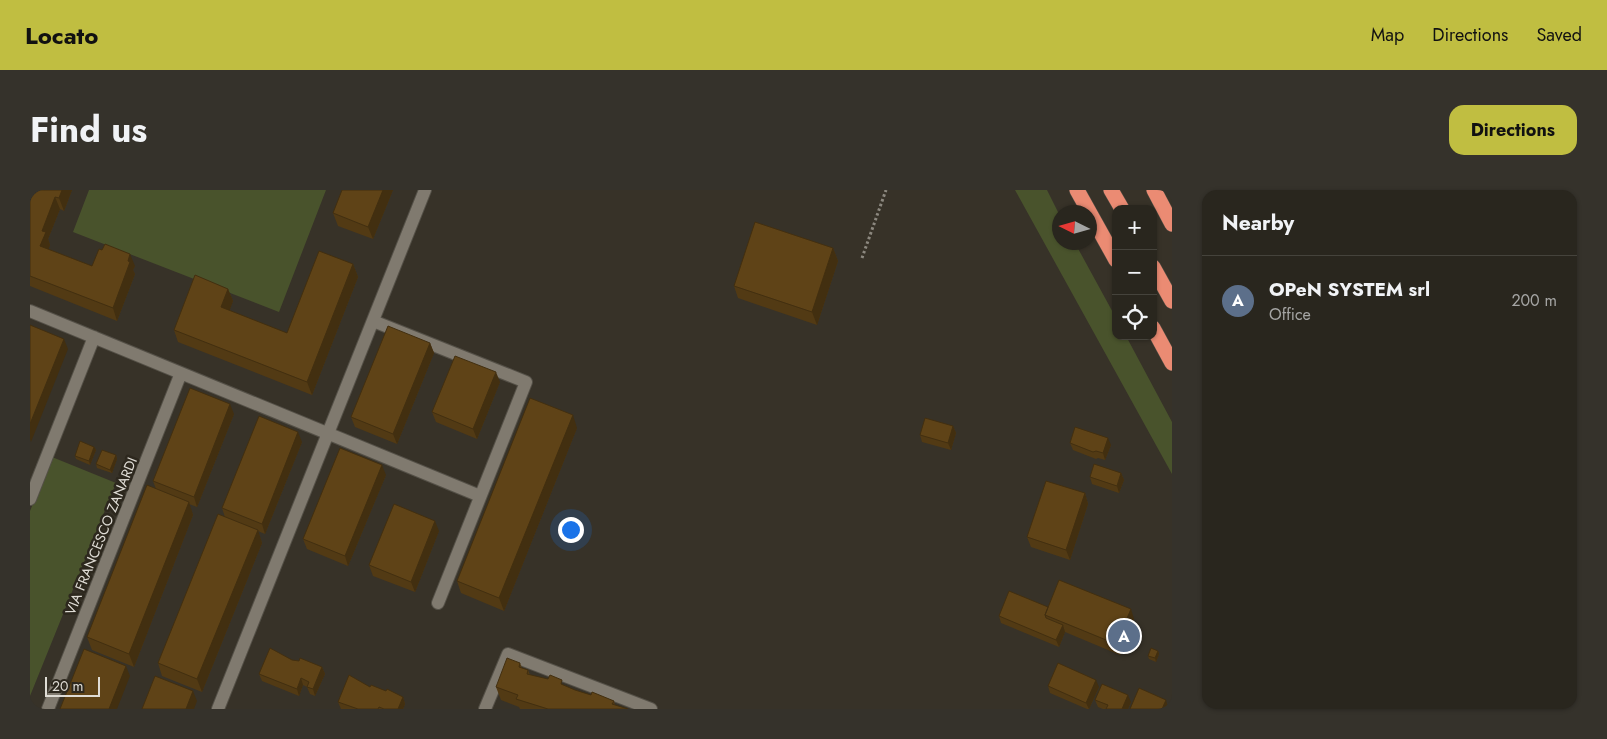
<!DOCTYPE html>
<meta charset="utf-8">
<style>
:root{--surface:#29261e;--page:#35322b;--text:#f1f3f6;--muted:#a5a5a4;--line:#45433c;--accent:#c0be41}
body{margin:0;font-family:Jost,sans-serif;background:var(--page);color:var(--text)}
.controls{position:absolute;right:15px;top:15px;display:grid;overflow:hidden;border-radius:10px;box-shadow:0 1px 4px #0004}
.controls button{width:45px;height:45px;display:grid;place-items:center;padding:0;border:0;border-bottom:1px solid var(--line);background:var(--surface);color:var(--text);font:25px sans-serif}
.compass{position:absolute;left:1022px;top:15px;width:45px;height:45px;border-radius:50%;background:var(--surface);box-shadow:0 1px 4px #0004;rotate:275deg}
.scale{position:absolute;left:15px;bottom:12px;width:55px;box-sizing:border-box;padding-left:5px;border:2px solid #dfdcd5;border-top:0;font-size:14px;line-height:18px;white-space:nowrap;color:#dfdcd5;-webkit-text-stroke:4px #2d281e;paint-order:stroke}
.you{position:absolute;left:540px;top:339px;width:18px;height:18px;margin:-12px;border:4px solid #fff;border-radius:50%;background:#1a73e8;box-shadow:0 0 0 8px #1a73e833}
.badge{display:grid;place-items:center;width:32px;height:32px;border-radius:50%;background:var(--accent);color:#fff;font-size:16px;font-weight:700}
.pin{position:absolute;translate:-50% -50%;border:2px solid #fff;box-shadow:0 1px 5px #0006}
.list{margin:0;padding:0;list-style:none}
h2{display:flex;justify-content:space-between;align-items:center;height:65px;margin:0;padding:0 20px;font-size:21px}
h2 small{font-size:16px;font-weight:400;color:var(--muted)}
.list li{display:grid;grid-template-columns:32px 1fr auto;gap:15px;align-items:center;box-sizing:border-box;height:90px;padding:0 20px;border-top:1px solid var(--line)}
.list b{display:block;font-size:19px;white-space:nowrap}
.list p{margin:0;font-size:16px;white-space:nowrap;color:var(--muted)}
.list em{font-size:16px;font-style:normal;color:var(--muted)}
.icon{flex:none;width:28px;height:28px;fill:none;stroke:currentColor;stroke-width:2;stroke-linecap:round;stroke-linejoin:round}
.map{position:relative;flex:none;width:1142px;height:519px;overflow:hidden;border-radius:15px}
header{display:flex;align-items:center;gap:30px;box-sizing:border-box;height:70px;padding:0 25px;background:var(--accent);color:#111}
header strong{font-size:24px}
nav{display:flex;gap:28px;margin-inline-start:auto;font-size:18px}
.intro{display:flex;align-items:center;justify-content:space-between;box-sizing:border-box;height:120px;padding:0 30px}
h1{margin:0;font-size:35px}
.button{padding:12px 22px;border-radius:15px;background:var(--accent);color:#111;font-size:18px;font-weight:700}
main{display:flex;gap:30px;padding:0 30px}
aside{flex:1;background:var(--surface);border-radius:15px;box-shadow:0 1px 4px #0004}
.map>svg:first-child{display:block}
.green{fill:#49532c}
.lines{fill:none;stroke-linecap:round;stroke-linejoin:round}
.minor-casing{stroke:#545047;stroke-width:14}
.highway-casing{stroke:#545047;stroke-width:16}
.path{stroke:#8c887f;stroke-width:3;stroke-dasharray:2.5 2.5;stroke-linecap:butt}
.minor{stroke:#807a6f;stroke-width:12}
.highway{stroke:#eb8b73;stroke-width:15}
.wall{fill:#523a14}
.shaded-wall{fill:#422f10}
.building{fill:#5f4317;stroke:#422f10}
.labels{text-anchor:middle;stroke-width:5;stroke-linejoin:round;paint-order:stroke}
.street-label{font-size:14px;fill:#dfdcd5;stroke:#2d281e}
</style>
<header>
<strong>Locato</strong>
<nav><a>Map</a><a>Directions</a><a>Saved</a></nav>
</header>
<div class="intro"><h1>Find us</h1><a class="button">Directions</a></div>
<main>
<div class="map">
<svg width="1142" height="519" viewBox="0 0 1142 519">
<rect width="100%" height="100%" fill="#373228"/>
<path class="green" d="M59,0h237l-47,122 -206,-80z
M985,0h32l12,24 1,28 15,1 41,75v18h10l46,86v52z
M22,267l64,26 -86,213v-185z"/>
<g class="lines">
<g class="minor-casing">
<path id="minor" d="M0,121l450,185
M343,131l153,61 -88,221
M0,309l64,-162
M18,519l133,-336
M188,519l207,-519
M455,519l23,-55 143,55"/>
</g>
<g class="highway-casing">
<path id="highway" d="M1047,0l39,70
M1081,0l11,19
M1124,0l18,34
M1123,77l19,34
M1123,138l19,35"/>
</g>
<path class="path" d="M832,68l24,-68"/>
<use href="#minor" class="minor"/>
<use href="#highway" class="highway"/>
</g>
<path class="wall" d="M0,0h42l-8,21 -4,-2 -12,30 2,6 -2,4 44,17h43l-2,4 2,4 -18,47 -87,-35z
M363,0l-20,49 -35,-13 -5,-13z
M803,58l5,13 -21,64 -79,-27 -4,-12z
M323,74l5,13 -46,118 -134,-53 -4,-12 54,-41 5,12 -4,10 58,22z
M400,153l4,10 -37,91 -42,-17 -4,-10z
M470,192l-23,57 -41,-17 -4,-10z
M204,224l-37,93 -8,-3 4,11 -59,152 -42,-17 -5,-13 69,-148 -3,-8z
M923,236l3,7 -5,17 -29,-8 -2,-7z
M547,238l-73,183 -43,-18 -4,-12z
M272,252l-37,92 -7,-3 4,12 -60,149 -40,-16 -4,-13 67,-146 -3,-9z
M1040,253l41,2 -6,15 -7,-2 -2,1 -23,-9z
M64,257l2,3 -6,15 -14,-6 -1,-3z
M86,265l1,4 -5,14 -15,-5 -1,-4z
M1091,283l3,7 -5,13 -27,-9 -2,-7z
M356,285l-38,91 -41,-17 -4,-10z
M1055,303l3,11 -18,56 -39,-13 -4,-10z
M409,341l-24,61 -42,-16 -4,-11z
M1018,417l86,12 -14,36 -55,-23 -6,15 -58,-24 -2,-7z
M1128,461l1,3 -3,8 -7,-3 -1,-3z
M262,470l30,7 3,7 -10,22 -5,-2 -3,-7 -4,-2 -4,11 -37,-15 -3,-7z
M490,473l2,5 6,2 2,5 34,10 11,5 16,5 23,6 1,4 13,4h-108l-1,-2 -18,-7 -5,-13z
M1018,496l51,1 -10,22h-2l-37,-16z
M340,497l33,10 2,7 -2,5h-62l-3,-7z
M1065,510l36,2 -3,7h-25l-5,-2z"/>
<path class="shaded-wall" d="M32,0h10l-8,21 -5,-13z
M353,0h10l-20,49 -5,-12z
M25,7l5,12 -12,30 2,6 -5,14 -5,-13 2,-15z
M803,58l5,13 -21,64 -5,-13z
M100,64l5,12 -2,4 2,4 -18,47 -4,-13z
M323,74l5,13 -46,118 -5,-13z
M198,99l5,12 -7,19 -5,-13z
M34,149l4,10 -37,93 -1,-3v-15z
M400,153l4,10 -37,91 -4,-10z
M466,182l4,10 -23,57 -4,-10z
M200,214l4,10 -37,93 -3,-10z
M543,225l4,13 -73,183 -5,-13z
M923,236l3,7 -5,17 -3,-7z
M268,242l4,10 -37,92 -3,-10z
M1078,248l3,7 -6,15 -2,-7z
M64,257l2,3 -6,15 -1,-4z
M86,265l1,4 -5,14 -2,-3z
M352,275l4,10 -38,91 -3,-10z
M1091,283l3,7 -5,13 -2,-7z
M1055,303l3,11 -18,56 -4,-10z
M159,312l4,13 -59,152 -5,-13z
M405,331l4,10 -24,61 -4,-10z
M228,340l4,13 -60,149 -5,-13z
M1101,419l3,10 -14,36 -4,-11z
M1033,435l2,7 -6,15 -3,-7z
M1128,461l1,3 -3,8 -1,-4z
M96,476l4,10 -13,33h-8z
M292,477l3,7 -10,22 -2,-7z
M271,488l2,7 -4,11 -2,-7z
M1066,490l3,7 -10,22 -3,-6z
M163,501l4,10 -3,8h-8z
M1098,505l3,7 -3,7h-6z
M373,507l2,7 -2,5h-5z
M1136,510l2,7 -1,2h-5z"/>
<path class="building" d="M0,0h32l-3,8 -4,-1 -13,34 4,1 -6,14 52,20 7,-17 3,1 3,-6 25,10 -2,7 2,1 -17,46 -83,-32z
M312,0h41l-15,37 -35,-14z
M725,32l78,26 -21,64 -78,-26z
M289,61l34,13 -46,118 -133,-52 21,-55 33,14 -7,18 66,26z
M0,135l34,14 -34,85z
M358,136l42,17 -37,91 -42,-17z
M425,166l41,16 -23,57 -41,-17z
M160,198l40,16 -36,93 -41,-16z
M500,208l43,17 -74,183 -42,-17z
M229,226l39,16 -36,92 -40,-16z
M895,228l28,8 -5,17 -28,-8z
M1045,237l33,11 -5,15 -7,-2 -3,1 -23,-9z
M50,251l14,6 -5,14 -14,-5z
M310,258l42,17 -37,91 -42,-17z
M72,260l14,5 -6,15 -14,-6z
M1064,274l27,9 -4,13 -27,-9z
M1016,291l39,12 -19,57 -39,-13z
M117,295l42,17 -60,152 -42,-17z
M364,314l41,17 -24,61 -42,-17z
M188,324l40,16 -61,149 -39,-16z
M1029,390l72,29 -15,35 -71,-29z
M979,401l39,16 -3,8 1,3 17,7 -7,15 -57,-24z
M240,458l22,12 7,1 1,-3 22,9 -9,22 -6,-2 2,-5 -8,-4 -4,11 -38,-15z
M1121,458l7,3 -3,7 -7,-2z
M54,459l42,17 -17,43h-49z
M477,468l13,5 -1,4 9,3 -1,4 21,5 2,-4 12,5 -1,4 14,6 16,5 1,-3 22,9 -2,3 16,5h-80l-32,-10 2,-4 -22,-8z
M1028,473l38,17 -10,23 -38,-17z
M319,485l21,12 1,-2 15,6 1,-2 16,8 -5,12h-14l-5,-2 -1,2h-20l-20,-7z
M125,486l38,15 -7,18h-44z
M1072,494l26,11 -6,14h-16l2,-4 -13,-5z
M1109,498l27,12 -4,9h-32z"/>
<g class="labels">
<g class="street-label">
<text transform="translate(71 346) rotate(-68)" y="5">VIA FRANCESCO ZANARDI</text>
</g>
</g>
</svg>
<div class="controls">
<button>+</button>
<button>−</button>
<button><svg class="icon" aria-label="locate" viewBox="0 0 24 24"><circle cx="12" cy="12" r="6"/><path d="M12 2v4M12 18v4M2 12h4M18 12h4"/></svg></button>
</div>
<svg class="compass" viewBox="-18 -18 36 36"><path d="M0-13l5 13h-10z" fill="#e53935"/><path d="M0 13l5-13h-10z" fill="#a5a5a4"/></svg>
<div class="scale">20 m</div>
<div class="you"></div>
<div class="pin badge" style="left:1094px;top:446px;background:#5c6f8a">A</div>
</div>
<aside>
<h2>Nearby<small></small></h2>
<ul class="list">
<li><span class="badge" style="background:#5c6f8a">A</span><div><b>OPeN SYSTEM srl</b><p>Office</p></div><em>200 m</em></li>
</ul>
</aside>
</main>
